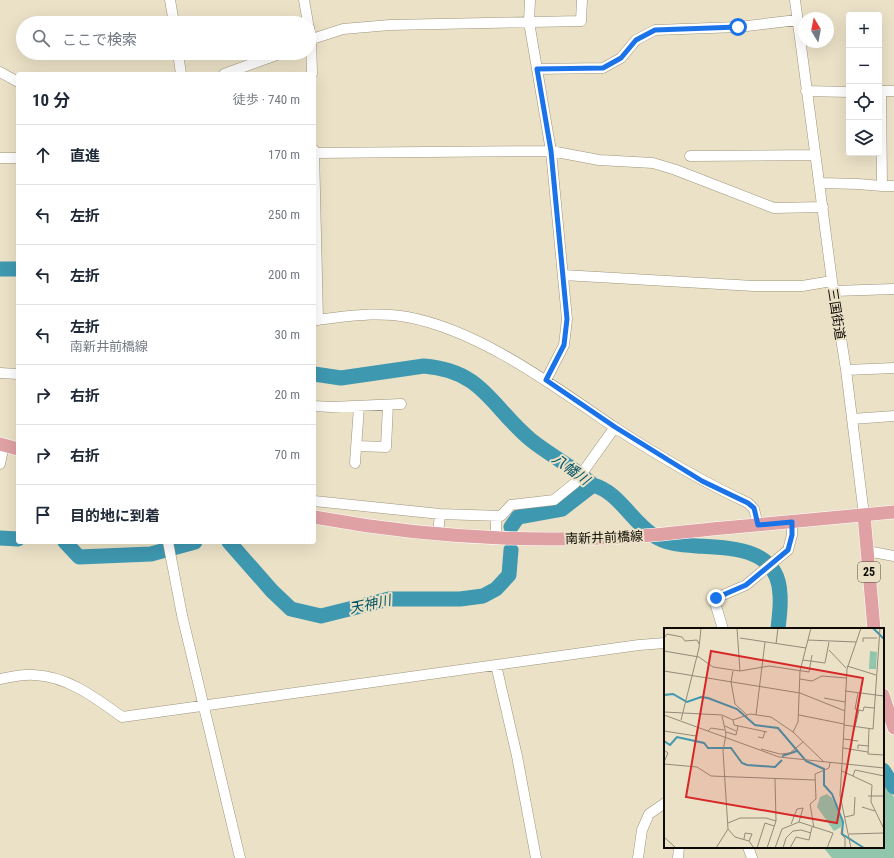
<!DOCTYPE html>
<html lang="ja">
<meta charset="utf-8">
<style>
:root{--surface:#fff;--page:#f2f2f3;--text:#1f2937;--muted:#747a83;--line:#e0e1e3}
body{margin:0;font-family:"Roboto Condensed","Noto Sans JP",sans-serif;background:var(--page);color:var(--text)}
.controls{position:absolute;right:12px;top:12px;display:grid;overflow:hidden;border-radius:4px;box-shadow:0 4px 16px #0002}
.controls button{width:36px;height:36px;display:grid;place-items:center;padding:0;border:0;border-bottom:1px solid var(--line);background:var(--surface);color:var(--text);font:20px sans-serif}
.compass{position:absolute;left:798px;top:12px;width:36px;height:36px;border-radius:50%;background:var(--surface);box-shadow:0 4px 16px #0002;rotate:350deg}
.stop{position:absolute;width:12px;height:12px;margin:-9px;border:3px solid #1a73e8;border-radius:50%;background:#fff}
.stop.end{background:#1a73e8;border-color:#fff;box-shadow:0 1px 4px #0008}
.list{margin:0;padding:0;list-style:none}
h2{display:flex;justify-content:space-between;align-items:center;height:52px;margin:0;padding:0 16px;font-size:17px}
h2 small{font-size:13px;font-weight:400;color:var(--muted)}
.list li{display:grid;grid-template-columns:26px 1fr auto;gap:12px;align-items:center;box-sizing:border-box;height:60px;padding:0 16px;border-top:1px solid var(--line)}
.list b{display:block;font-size:15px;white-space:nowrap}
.list p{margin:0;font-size:13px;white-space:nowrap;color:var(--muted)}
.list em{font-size:13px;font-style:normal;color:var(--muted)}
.icon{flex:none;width:22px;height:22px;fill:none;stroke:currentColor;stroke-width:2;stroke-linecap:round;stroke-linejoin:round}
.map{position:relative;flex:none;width:894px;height:858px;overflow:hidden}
.search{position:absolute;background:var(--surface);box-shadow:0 4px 16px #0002;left:16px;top:16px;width:300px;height:44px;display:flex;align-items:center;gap:10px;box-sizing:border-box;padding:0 14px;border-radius:22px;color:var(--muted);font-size:15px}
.panel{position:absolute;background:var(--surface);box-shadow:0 4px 16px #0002;left:16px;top:72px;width:300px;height:472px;border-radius:4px}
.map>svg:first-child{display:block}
.green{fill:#91c6ac}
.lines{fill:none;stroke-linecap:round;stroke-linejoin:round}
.river{stroke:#3e98b0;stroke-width:15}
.minor-casing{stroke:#9e947b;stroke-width:11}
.major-casing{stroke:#fff;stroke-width:14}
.minor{stroke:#fff;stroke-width:10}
.major{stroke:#dfa1a4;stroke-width:13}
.route{stroke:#1a73e8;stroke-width:5}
.labels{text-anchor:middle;stroke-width:4;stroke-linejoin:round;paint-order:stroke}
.shield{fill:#ebe1c7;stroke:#514b3e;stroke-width:1}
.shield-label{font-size:12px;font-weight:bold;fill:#0f0b04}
.street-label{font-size:13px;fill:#0f0b04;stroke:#ebe1c7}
.water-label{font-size:14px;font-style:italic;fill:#025465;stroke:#ebe1c7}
.inset-river{fill:none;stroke:#3e98b0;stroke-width:2}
.inset-road{fill:none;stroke:#938b79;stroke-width:1}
.view{fill:#d62828;fill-opacity:0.15;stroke:#d62828;stroke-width:2}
.inset-edge{fill:none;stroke:#0f0b04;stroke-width:2}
</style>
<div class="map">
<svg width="894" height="858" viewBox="0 0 894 858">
<rect width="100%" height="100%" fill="#ebe1c7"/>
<path class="green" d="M883,783l11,14v61h-62l-9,-11h60z"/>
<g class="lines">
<path class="river" d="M0,269h18
M314,374l27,4 83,-12c60,5 67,41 107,74 20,16 44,28 62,45 26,7 38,36 60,50 13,9 28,10 44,11 35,2 82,2 83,49 1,11 -1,23 -2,34
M511,527l7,-10 44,-8 31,-24
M0,538l18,1
M65,542l14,15 72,-3 44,-12
M229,542l43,49 19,18 30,7 68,-17h71l23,-3 13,-7 13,-14 2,-25
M883,770l11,17"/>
<g class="minor-casing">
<path id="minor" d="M170,0l4,23
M304,0l4,23
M530,0l-1,22 22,129 16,168 -3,26 -18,35
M795,0l37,281 14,89 18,145
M309,27l2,12 1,35
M309,40l34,-11 47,-4 191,-4 1,-21
M178,53l3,21
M537,69l66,-1 18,-10 15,-18 19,-10 83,-3 59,-7
M0,72l18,10
M224,74l58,-21
M806,91l43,1
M879,91h15
M881,91l1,95h12
M314,150l4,170
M314,153l237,-2 48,9 54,3 23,7 98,38 49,-1
M690,156l125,-1
M0,158h18
M820,183l38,1 24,2
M563,275l191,11h48l30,-5
M834,291l60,-2
M314,320c31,-3 63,-9 93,-3 72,13 147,69 207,110 43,28 87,54 134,76l6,6 4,16
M846,370l48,-2
M0,373l18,1
M314,406l17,1 70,-3
M852,419l42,-3
M356,446l30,1 2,-42
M355,463l4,-57
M0,464l4,-19
M314,501l126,13 61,2 10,-11 43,-5 21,-17 40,-56
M496,516v22
M438,534l2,-20
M168,542l14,73 58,243
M867,551l27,5
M723,629l-7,-23v-8l30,-13 42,-35 4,-15v-13
M496,665l21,91 19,102
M0,679c11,-2 23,-5 34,-4 33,1 62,23 88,42l517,-72 26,-2
M748,847l4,11
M638,858l4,-28 7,-16 16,-11
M678,858l1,-11"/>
</g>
<g class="major-casing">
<path id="major" d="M0,444l18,5
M864,515l10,114
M314,517c103,19 208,26 313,20 32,-2 64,-6 96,-9 57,-5 114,-11 171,-16
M883,695l11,33"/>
</g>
<use href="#minor" class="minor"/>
<use href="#major" class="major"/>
</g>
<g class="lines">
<path class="route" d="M716,598l30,-13 42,-35 4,-15v-13l-34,3 -4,-17 -6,-5 -46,-22 -87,-54 -69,-47 18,-35 3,-26 -16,-168 -14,-82 66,-1 18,-10 15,-18 19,-10 83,-3"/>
</g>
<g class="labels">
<rect class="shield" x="858" y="562" width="22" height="20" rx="3"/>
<g class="shield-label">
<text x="869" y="576">25</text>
</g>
<g class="street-label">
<text transform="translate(837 314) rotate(81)" y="5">三国街道</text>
<text transform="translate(604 537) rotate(-2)" y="5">南新井前橋線</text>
</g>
<g class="water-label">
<text transform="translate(571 469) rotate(36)" y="5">八幡川</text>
<text transform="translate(370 604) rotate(-12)" y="5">天神川</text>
</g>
</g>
<g transform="translate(664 628)">
<rect width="220" height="220" fill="#ebe1c7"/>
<path d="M206,23l7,1 -1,17h-7zM163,166l5,4 11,22 -2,7 -7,4 -17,-24 3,-10z" fill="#91c6ac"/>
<path class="inset-river" d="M209,0l11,11M0,67l9,-1 14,8 14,-5 7,1 29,11 18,16 23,3 28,33 18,8v16l8,9 11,28 -1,12 22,14M0,113l6,4 7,-8 27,6 4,5h23l11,15 5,2 28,2 7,-7M118,128l15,-5"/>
<path class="inset-road" d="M73,0l3,43M0,10l3,-4 15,3 3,4 12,-1 2,4M76,10l66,10M144,12l48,2M199,14v-4h14M112,16l2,-16M165,22l17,18M0,23l35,6 14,10 27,4 29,-5 40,6 3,-17M139,32l22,3 4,-21M183,38l29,9M0,43l136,22 45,18M69,43l-2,11 4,22 12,11M136,51l12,2 10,-5 24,2M181,63l39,5M194,65l-3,16 4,1M160,70l21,4M195,82l4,1 1,-4 10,1M0,84l58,3 11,5 17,-6 21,3 22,15 31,30M0,87l115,42 105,11M92,87l9,-73M135,87l45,9M17,92l18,-72 2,-20M69,92l1,5 33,7M180,97l29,4 7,-101M61,98l11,5M191,99l4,-17M205,101l-1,25 16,1M0,103l32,5 2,-9M44,103l3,-3 13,2M62,104l10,3 2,-9M129,104l5,-10 2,-51 11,-43M94,109l5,1 2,-7M180,111l14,2M179,120l25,4M97,121l19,5 10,-1 13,-11M194,121v-4l11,1M0,122l4,3 -4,9M0,136l33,3 14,9 104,4M178,136l5,-95 14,-41M178,136l-2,31 11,53M178,143l30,14 -1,17 13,27M189,148l2,-6 29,6M204,168h16M198,179l13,4M181,189l9,-2 1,-18M64,195l12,-5h26l10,3M127,196l6,-15 6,-1 -4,14M178,199l-1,7 4,4v10M150,200l-4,-24 6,-5 -1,-25 14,-6 1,-5M64,201l7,8 14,4 5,7M185,206l35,-1M0,209l12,11M80,211l1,-6 7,1 -3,7M52,220l12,-19 -5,-78 3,-17 -4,-18M93,220l8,-25 9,3M103,220l9,-27 -1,-42M111,220l7,-19 17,-7 34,11 -6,15M119,220l3,-10 7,-7 8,-1 10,3M126,220l6,-11 13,3 3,-13"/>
<path class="view" d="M47,23l152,27 -26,145 -151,-26z"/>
<rect width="220" height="220" class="inset-edge"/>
</g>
</svg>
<div class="controls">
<button>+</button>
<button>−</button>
<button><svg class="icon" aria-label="locate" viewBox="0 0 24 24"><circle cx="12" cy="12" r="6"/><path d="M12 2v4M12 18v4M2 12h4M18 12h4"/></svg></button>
<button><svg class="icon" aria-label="layers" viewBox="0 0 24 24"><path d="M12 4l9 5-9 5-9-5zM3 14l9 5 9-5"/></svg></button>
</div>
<svg class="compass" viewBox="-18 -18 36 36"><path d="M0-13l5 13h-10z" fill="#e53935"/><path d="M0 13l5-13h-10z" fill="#747a83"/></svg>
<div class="stop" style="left:738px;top:27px"></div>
<div class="stop end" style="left:716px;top:598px"></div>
<div class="search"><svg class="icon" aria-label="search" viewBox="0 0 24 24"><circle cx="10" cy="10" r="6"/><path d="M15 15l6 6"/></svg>ここで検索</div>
<section class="panel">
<h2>10 分<small>徒歩 · 740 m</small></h2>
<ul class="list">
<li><svg class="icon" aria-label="ahead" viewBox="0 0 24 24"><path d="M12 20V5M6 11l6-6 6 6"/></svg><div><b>直進</b></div><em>170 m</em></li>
<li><svg class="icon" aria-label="left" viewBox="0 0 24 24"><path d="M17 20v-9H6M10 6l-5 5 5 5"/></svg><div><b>左折</b></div><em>250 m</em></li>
<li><svg class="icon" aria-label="left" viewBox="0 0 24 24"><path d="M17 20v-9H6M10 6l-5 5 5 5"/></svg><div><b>左折</b></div><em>200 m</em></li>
<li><svg class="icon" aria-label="left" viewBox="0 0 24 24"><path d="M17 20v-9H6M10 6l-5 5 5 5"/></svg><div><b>左折</b><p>南新井前橋線</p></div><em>30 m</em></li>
<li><svg class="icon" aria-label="right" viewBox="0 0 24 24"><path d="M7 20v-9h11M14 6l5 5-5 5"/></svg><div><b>右折</b></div><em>20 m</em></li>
<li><svg class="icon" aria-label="right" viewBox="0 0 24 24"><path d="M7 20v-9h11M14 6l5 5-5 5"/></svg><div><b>右折</b></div><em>70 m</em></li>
<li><svg class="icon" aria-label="arrive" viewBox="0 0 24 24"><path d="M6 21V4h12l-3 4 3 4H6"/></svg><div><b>目的地に到着</b></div></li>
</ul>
</section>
</div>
